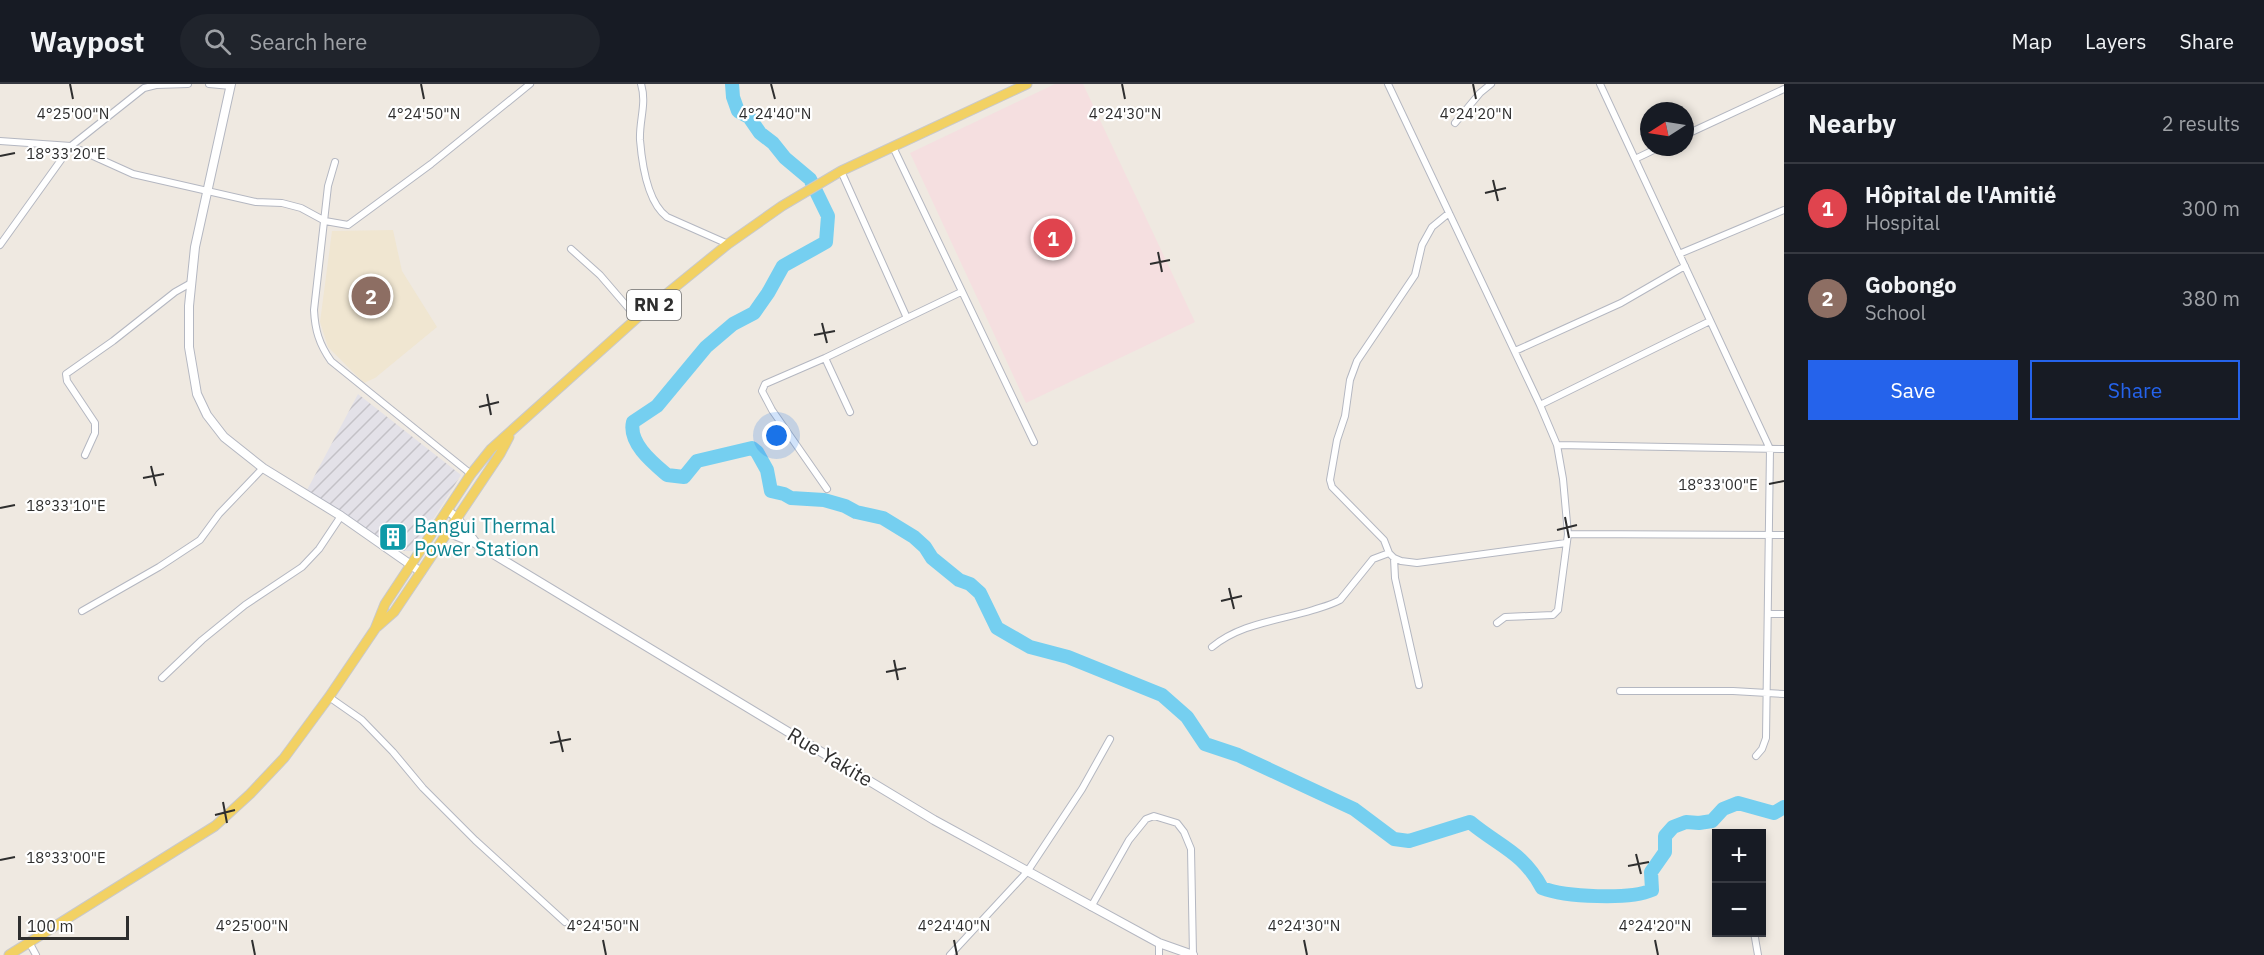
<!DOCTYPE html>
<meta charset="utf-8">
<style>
:root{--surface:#171b24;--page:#20242c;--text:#f1f3f6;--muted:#9ea1a6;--line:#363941;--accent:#2563eb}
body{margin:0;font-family:"IBM Plex Sans",sans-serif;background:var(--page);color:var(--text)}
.controls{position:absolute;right:18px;bottom:18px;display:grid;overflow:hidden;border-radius:0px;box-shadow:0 3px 9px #0003}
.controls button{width:54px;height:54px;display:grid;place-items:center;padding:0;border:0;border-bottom:2px solid var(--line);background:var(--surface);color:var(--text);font:30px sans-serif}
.compass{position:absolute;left:1640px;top:18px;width:54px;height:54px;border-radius:50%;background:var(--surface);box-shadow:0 3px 9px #0003;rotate:258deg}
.scale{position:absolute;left:18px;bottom:15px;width:111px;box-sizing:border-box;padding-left:6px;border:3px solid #2e2e2e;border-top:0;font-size:16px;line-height:21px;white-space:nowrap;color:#2e2e2e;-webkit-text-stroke:4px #fff;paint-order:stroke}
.you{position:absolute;left:777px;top:352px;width:21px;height:21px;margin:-15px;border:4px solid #fff;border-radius:50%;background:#1a73e8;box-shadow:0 0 0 9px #1a73e833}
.badge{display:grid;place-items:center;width:39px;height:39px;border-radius:50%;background:var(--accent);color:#fff;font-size:20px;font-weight:700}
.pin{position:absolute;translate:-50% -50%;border:3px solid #fff;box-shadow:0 2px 6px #0006}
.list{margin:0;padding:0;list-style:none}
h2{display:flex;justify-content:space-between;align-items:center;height:78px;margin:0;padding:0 24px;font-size:26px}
h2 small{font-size:20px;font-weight:400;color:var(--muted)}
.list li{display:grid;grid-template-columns:39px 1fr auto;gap:18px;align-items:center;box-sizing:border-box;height:90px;padding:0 24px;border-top:2px solid var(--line)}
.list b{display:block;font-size:22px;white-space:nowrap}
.list p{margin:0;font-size:20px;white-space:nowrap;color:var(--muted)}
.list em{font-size:20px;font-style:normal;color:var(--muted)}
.actions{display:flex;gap:12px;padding:18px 24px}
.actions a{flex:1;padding:14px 0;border:2px solid var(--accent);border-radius:0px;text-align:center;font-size:21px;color:var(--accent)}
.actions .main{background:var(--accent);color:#fff}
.icon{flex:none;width:33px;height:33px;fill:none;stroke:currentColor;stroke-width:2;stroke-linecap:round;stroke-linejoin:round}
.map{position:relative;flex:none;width:1784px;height:871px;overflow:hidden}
header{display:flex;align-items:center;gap:36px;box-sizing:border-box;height:84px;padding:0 30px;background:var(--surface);border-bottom:2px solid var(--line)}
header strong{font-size:28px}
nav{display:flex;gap:33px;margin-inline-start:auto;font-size:21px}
.search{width:420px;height:54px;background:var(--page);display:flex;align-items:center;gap:15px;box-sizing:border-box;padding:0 21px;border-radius:33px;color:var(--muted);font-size:22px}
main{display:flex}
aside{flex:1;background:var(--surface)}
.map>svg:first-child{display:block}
.industrial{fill:url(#industrial-furrows)}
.education{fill:#f0e6d1}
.medical{fill:#f5dfe0}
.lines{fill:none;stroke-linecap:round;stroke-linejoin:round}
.river{stroke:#75cff0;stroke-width:14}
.street-casing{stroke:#b4b7c1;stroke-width:8}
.secondary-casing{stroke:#b4b7c1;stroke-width:10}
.primary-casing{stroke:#c9c9c9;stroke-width:11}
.street{stroke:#fff;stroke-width:6}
.secondary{stroke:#fff;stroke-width:8}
.primary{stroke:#f2d163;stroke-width:9}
.ticks{fill:none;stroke:#2e2e2e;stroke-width:2}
.labels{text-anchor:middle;stroke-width:4.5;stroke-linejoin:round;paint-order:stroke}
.shield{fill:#fff;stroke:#6d6d6d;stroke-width:1.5}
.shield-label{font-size:18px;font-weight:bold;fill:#2e2e2e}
.culture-label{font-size:20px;fill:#0d838f;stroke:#fff;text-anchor:start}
.street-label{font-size:20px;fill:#2e2e2e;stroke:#fff}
.ticks-label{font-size:15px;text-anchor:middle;fill:#2e2e2e;stroke:#fff;stroke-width:4.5;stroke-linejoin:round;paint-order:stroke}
</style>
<header>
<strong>Waypost</strong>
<div class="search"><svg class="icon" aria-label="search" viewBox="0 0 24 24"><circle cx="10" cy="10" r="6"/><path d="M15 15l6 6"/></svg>Search here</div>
<nav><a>Map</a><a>Layers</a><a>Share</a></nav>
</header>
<main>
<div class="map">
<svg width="1784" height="871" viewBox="0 0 1784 871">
<defs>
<pattern id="industrial-furrows" width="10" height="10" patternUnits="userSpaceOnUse" patternTransform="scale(1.5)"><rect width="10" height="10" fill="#e3e1e8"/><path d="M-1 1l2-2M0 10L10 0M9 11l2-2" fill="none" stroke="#c3c1c7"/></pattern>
</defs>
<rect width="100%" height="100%" fill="#efe9e1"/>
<path class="industrial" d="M358,310l103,81 -48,76h-15l-91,-61z"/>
<path class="education" d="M393,146l9,41 35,56 -62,51 -11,5 -36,-36 -8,-25 12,-91z"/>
<path class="medical" d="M1055,0h28l112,238 -169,81 -116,-250z"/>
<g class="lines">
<path class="river" d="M732,0l1,13 5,14 11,6 11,16 13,10 12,15 25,21 18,37 -2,26 -43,24 -15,27 -14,20 -21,11 -27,23 -49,59 -24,16c-5,21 20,41 34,53l17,2 13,-16 55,-13 5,4 10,18 4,21 13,3 7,4 33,2 21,6 11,6 27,6 31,19 11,10 7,11 27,22 11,4 10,9 17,35 33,19 38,10 94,38 25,22 18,27 33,11 116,54 40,30 15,2 61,-19c30,25 53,30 72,66 23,9 88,12 110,2l-1,-18 14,-20v-16l8,-9 13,-5 13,1 13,-2 11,-12 15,-6 36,10 10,-6"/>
<g class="street-casing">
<path id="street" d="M209,0l22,2
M641,0c6,19 -2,37 -1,56 2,24 7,62 27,77l61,27
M1388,0l152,321 17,40 227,4
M1600,0l170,365 -4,289 -4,11 -6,7
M1455,39l25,-30 11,-9
M1685,51l99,-46
M0,57l71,5 62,28 123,28 26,1 19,5 24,13 23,4 83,-61 99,-80
M893,63l141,295
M1635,75l25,-12
M335,78l-7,24 -14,124c1,20 5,34 17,51l140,113
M1449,129l-17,14 -10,18 -7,30 -58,86 -7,19 -5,36 -8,24 -7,40 2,7 52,53 5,13 5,5 7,3 16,2 149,-20
M0,161l71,-99 73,-58 12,-3 32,-1
M571,165l29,26 37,43
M1679,170l105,-44
M907,234l54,-26
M1515,267l106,-48 64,-37
M825,274l25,54
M1540,321l170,-84
M85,371l10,-22v-10l-28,-42 -1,-7 47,-33 62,-49 16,-9
M827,405l-55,-79 -10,-19 3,-7 60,-26 82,-40 -66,-147
M1568,450l216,1
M1394,474l1,20 24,107
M82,527l77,-44 41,-27 19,-26 44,-46
M1768,530h16
M1497,539l8,-6 48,-2 5,-5 10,-76 -5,-55 -6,-34
M1212,563c29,-24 66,-26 101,-37 9,-3 18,-5 27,-10l33,-41 16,-6
M162,594l40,-38 43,-35 57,-38 17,-18 22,-33
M1620,607h113l51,3
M329,613l33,23 31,32 30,36 52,52 90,82
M1091,823l38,-67 17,-21 8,-3 23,7 7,9 7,17 2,106
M1754,848l4,23
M29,858l7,13
M950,871l77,-83 55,-83 28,-50
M1159,871v-12"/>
</g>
<g class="secondary-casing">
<path id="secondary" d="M231,0l-36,163 -6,59v41l8,47 10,21 17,22 39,31 78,48 80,56
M447,426l10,8 18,24
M437,441l10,7 28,11 459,277 225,123 34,12"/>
</g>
<g class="primary-casing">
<path id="primary" d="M377,543l17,-15 106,-158 9,-17
M9,871l206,-129 35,-32 34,-36 45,-61 46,-68 10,-25 86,-130 20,-25 146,-131 91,-74 54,-38 59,-35 186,-87"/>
</g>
<use href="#street" class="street"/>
<use href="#secondary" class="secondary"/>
<use href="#primary" class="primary"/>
</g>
<path class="ticks" d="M70,0l3,15M421,0l3,15M771,0l4,15M1122,0l3,15M1473,0l3,15M0,72l15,-3M1493,96l5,21M1485,109l21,-5M1158,168l4,20M1150,180l20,-4M822,239l5,20M814,251l21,-4M487,310l4,21M479,323l20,-5M151,382l5,20M143,394l21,-4M1769,400l15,-3M0,424l15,-3M1565,433l4,21M1557,446l20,-5M1229,504l5,21M1221,517l21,-5M894,576l4,20M886,588l20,-4M558,647l5,21M550,659l21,-4M223,718l4,21M215,731l20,-5M1636,770l5,20M0,776l15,-3M1628,782l21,-4M252,856l3,15M603,856l3,15M954,856l3,15M1304,856l3,15M1655,856l3,15"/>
<defs>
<g id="building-square" transform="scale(1.5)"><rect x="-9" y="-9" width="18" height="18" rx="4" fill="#0f9aa8" stroke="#fff"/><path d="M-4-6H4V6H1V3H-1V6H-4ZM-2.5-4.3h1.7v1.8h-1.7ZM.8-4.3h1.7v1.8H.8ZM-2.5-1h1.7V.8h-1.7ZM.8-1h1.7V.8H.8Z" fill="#fff"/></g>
</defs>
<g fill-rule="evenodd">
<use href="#building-square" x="393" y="453"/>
</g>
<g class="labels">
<rect class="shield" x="627" y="206" width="54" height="30" rx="4.5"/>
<g class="shield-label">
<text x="654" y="227">RN 2</text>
</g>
<g class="culture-label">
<text x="414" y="449">Bangui Thermal<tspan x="414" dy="23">Power Station</tspan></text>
</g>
<g class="street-label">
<text transform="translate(830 673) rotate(31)" y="7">Rue Yakite</text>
</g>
</g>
<g class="ticks-label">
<text x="73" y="35">4°25'00"N</text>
<text x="424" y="35">4°24'50"N</text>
<text x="775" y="35">4°24'40"N</text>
<text x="1125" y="35">4°24'30"N</text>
<text x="1476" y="35">4°24'20"N</text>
<text x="66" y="75">18°33'20"E</text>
<text x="1718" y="406">18°33'00"E</text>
<text x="66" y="427">18°33'10"E</text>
<text x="66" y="779">18°33'00"E</text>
<text x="252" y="847">4°25'00"N</text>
<text x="603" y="847">4°24'50"N</text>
<text x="954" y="847">4°24'40"N</text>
<text x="1304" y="847">4°24'30"N</text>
<text x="1655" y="847">4°24'20"N</text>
</g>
</svg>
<div class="controls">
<button>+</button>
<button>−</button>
</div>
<svg class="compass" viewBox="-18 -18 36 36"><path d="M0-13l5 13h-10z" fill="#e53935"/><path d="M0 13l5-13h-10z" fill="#9ea1a6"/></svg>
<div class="scale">100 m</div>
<div class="you"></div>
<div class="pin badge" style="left:1053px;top:154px;background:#e0444e">1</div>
<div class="pin badge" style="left:371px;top:212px;background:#8d6e63">2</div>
</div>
<aside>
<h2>Nearby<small>2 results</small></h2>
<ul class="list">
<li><span class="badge" style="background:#e0444e">1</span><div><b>Hôpital de l'Amitié</b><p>Hospital</p></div><em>300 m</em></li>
<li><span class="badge" style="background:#8d6e63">2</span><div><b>Gobongo</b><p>School</p></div><em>380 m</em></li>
</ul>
<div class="actions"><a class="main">Save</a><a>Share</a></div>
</aside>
</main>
